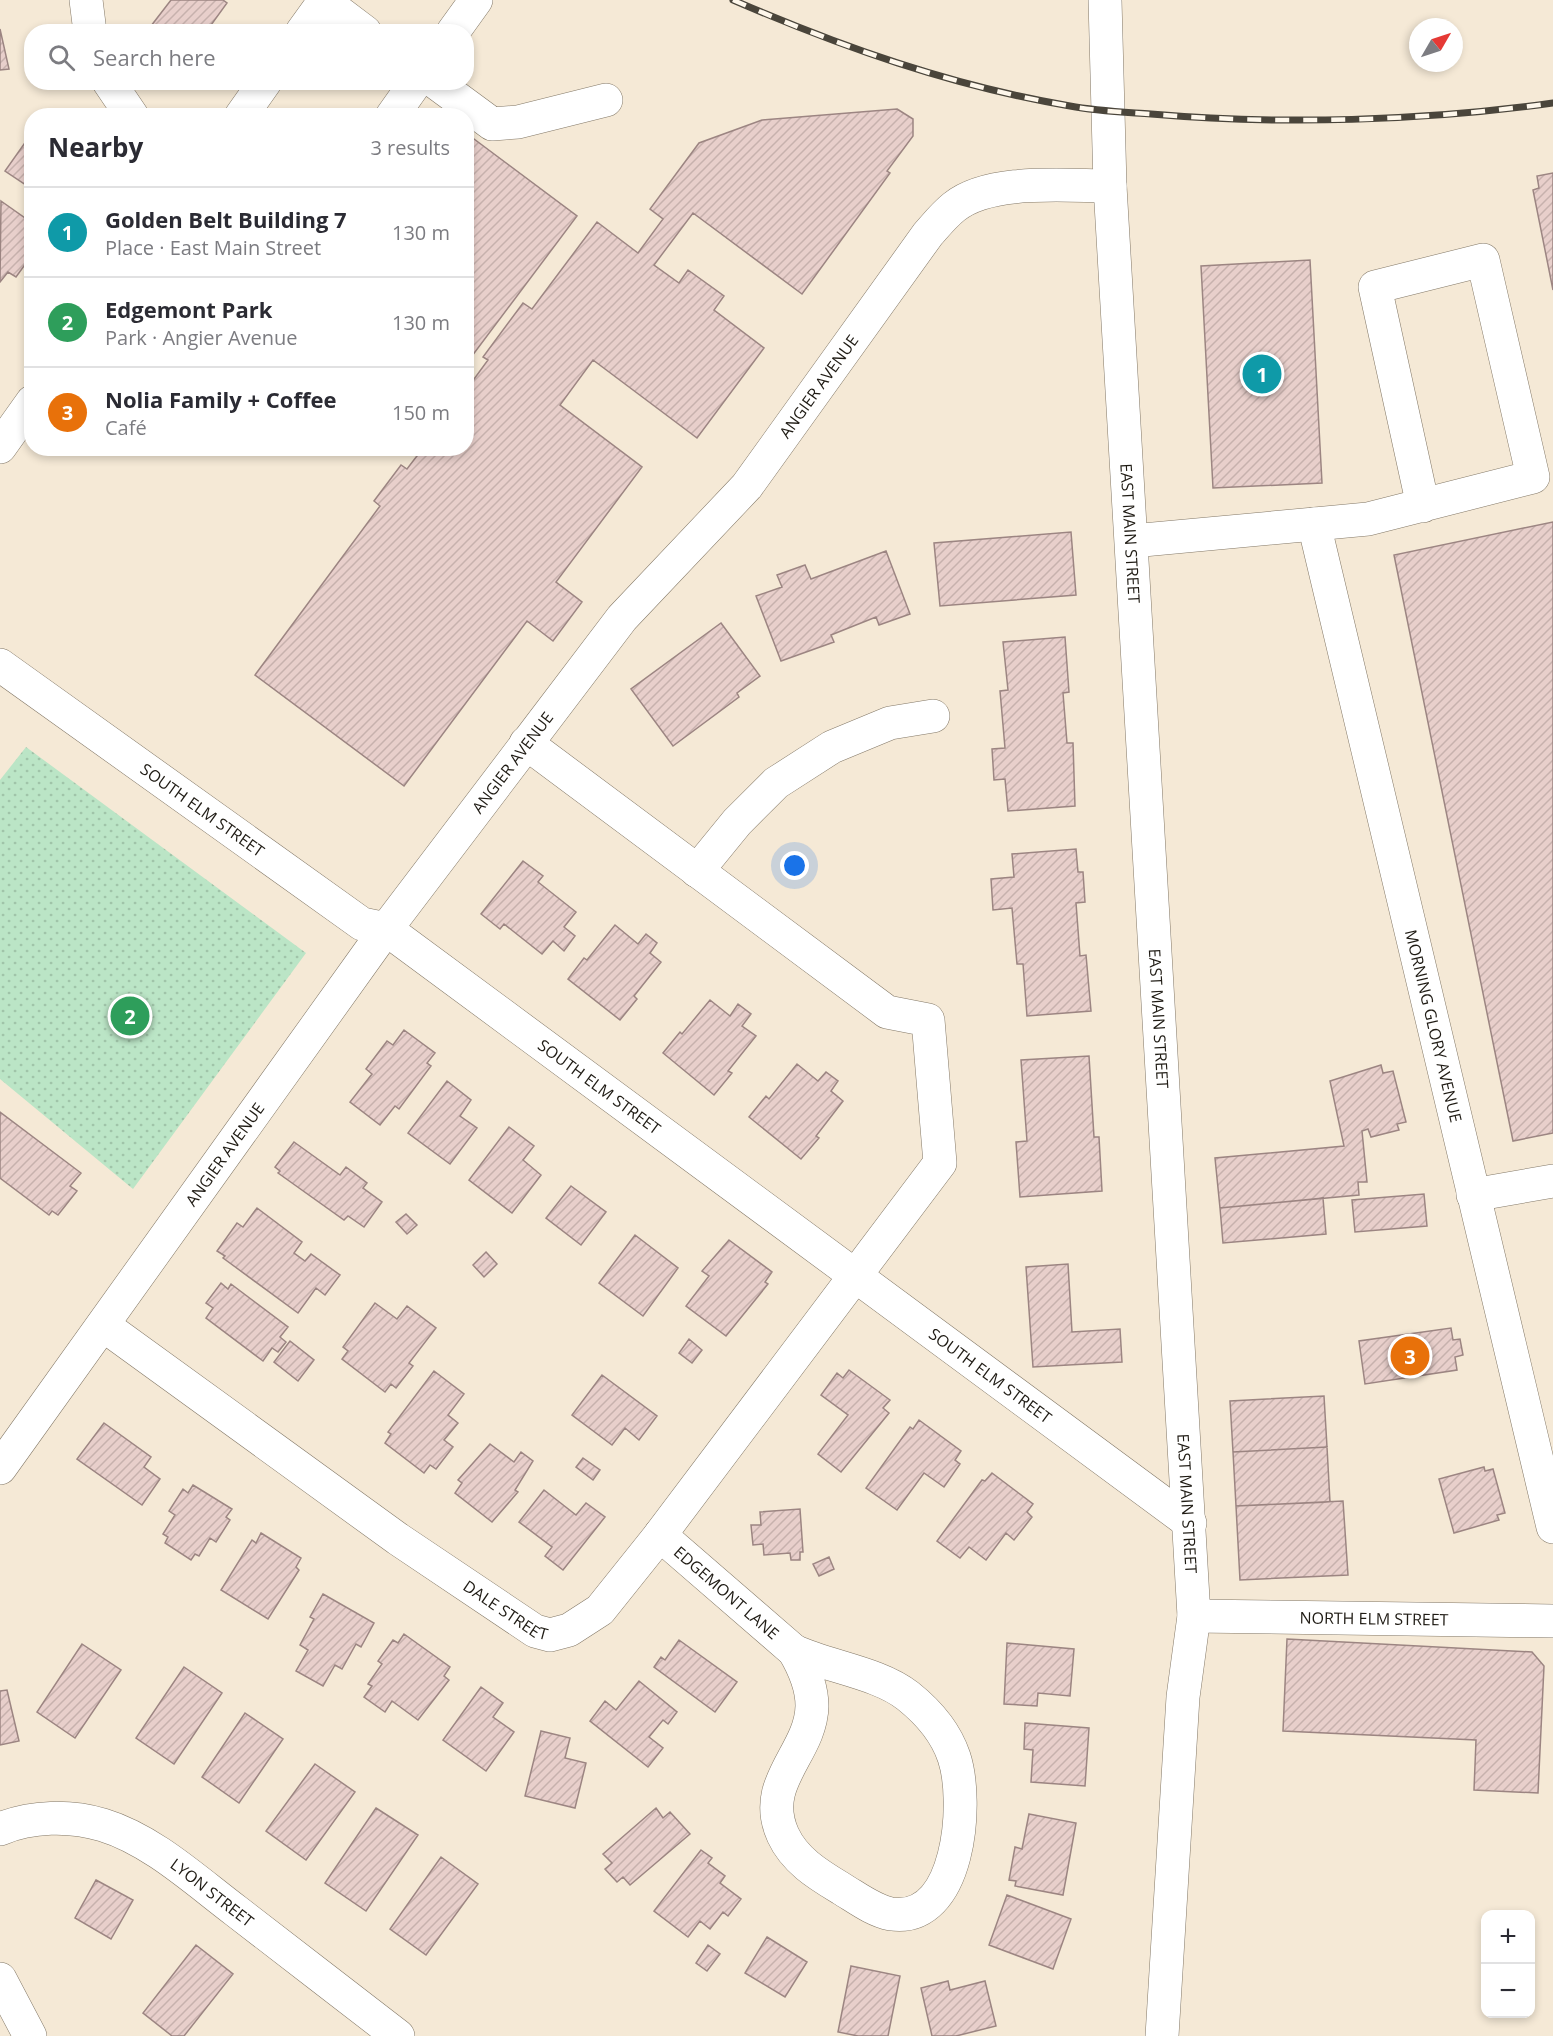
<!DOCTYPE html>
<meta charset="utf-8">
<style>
:root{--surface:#fff;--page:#f2f2f3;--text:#2b2b33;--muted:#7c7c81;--line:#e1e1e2;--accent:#1a73e8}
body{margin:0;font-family:"Open Sans",sans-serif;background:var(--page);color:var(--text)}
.controls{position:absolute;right:18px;bottom:18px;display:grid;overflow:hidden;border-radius:12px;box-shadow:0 3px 9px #0003}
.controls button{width:54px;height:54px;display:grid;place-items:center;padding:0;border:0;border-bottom:2px solid var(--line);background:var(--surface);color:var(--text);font:30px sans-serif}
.compass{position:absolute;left:1409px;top:18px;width:54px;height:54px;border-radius:50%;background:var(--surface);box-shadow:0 3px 9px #0003;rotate:51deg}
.you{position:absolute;left:795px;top:866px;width:21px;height:21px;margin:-15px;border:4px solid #fff;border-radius:50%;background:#1a73e8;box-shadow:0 0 0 9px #1a73e833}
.badge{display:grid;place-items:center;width:39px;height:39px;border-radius:50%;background:var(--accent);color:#fff;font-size:20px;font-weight:700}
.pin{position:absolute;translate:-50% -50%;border:3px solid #fff;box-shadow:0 2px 6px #0006}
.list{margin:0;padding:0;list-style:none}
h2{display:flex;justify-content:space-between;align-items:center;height:78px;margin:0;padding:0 24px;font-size:26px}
h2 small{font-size:20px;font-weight:400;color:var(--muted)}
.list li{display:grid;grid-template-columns:39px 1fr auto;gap:18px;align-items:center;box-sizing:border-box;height:90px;padding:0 24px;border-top:2px solid var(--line)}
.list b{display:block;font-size:22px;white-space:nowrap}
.list p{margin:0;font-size:20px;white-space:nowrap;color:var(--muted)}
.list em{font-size:20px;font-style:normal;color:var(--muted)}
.icon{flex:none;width:33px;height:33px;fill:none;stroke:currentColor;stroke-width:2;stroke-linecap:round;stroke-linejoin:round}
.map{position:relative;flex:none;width:1553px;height:2036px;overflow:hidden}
.search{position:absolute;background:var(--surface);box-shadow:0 3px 9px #0003;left:24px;top:24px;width:450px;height:66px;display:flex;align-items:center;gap:15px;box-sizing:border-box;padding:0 21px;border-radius:24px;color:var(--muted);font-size:22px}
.panel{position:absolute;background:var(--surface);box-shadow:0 3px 9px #0003;left:24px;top:108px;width:450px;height:348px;border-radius:24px}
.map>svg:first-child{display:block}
.green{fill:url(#green-dots)}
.building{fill:url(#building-hatch);stroke:#9c8582;stroke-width:1.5}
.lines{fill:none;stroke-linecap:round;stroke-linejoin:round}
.minor-casing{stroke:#837867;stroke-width:34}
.minor{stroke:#fff;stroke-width:33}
.rail-casing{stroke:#4a453b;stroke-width:7}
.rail{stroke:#fef7eb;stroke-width:4.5;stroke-dasharray:14;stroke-linecap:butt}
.labels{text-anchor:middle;stroke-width:4.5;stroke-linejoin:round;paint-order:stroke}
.street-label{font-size:16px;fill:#1f1b14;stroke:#fef7eb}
</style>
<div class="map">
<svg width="1553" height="2036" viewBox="0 0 1553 2036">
<defs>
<pattern id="green-dots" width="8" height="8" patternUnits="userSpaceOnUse" patternTransform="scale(1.5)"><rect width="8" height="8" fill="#bbe5c6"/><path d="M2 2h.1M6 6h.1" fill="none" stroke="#a0c4a9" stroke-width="1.8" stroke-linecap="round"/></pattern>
<pattern id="building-hatch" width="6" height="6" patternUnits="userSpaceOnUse" patternTransform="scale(1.5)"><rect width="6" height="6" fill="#e8cfcb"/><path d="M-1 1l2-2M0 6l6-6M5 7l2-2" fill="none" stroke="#c7b1ad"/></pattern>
</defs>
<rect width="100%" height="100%" fill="#f5e9d6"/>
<path class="green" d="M26,747l280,206 -173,236 -133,-110v-299z"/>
<path class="building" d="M171,0h52l4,3 -21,29h-48l-7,-6z
M0,29l9,40 -9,1z
M897,109l16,10v17l-26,35 3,2 -88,121 -109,-81 -39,52 25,18 9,-13 36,26 -10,14 50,38 -67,90 -104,-78 -33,45 82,62 -86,115 26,20 -29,39 -26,-20 -123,165 -149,-111 125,-169 -6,-5 27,-36 6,4 16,-21h43v-58l22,-30 -5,-3 40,-54 9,6 65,-87 41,31 25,-34 -13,-10 49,-66 63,-23z
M466,133l111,83 -111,148z
M29,137l3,2v50l-27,-18z
M1553,173v117l-20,-100 6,-2 -2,-12z
M1,201l31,22v32l-16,22 -8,-5 -8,10z
M1310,260l12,223 -109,5 -12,-222z
M1553,522v611l-40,8 -119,-586z
M1071,532l5,63 -136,11 -6,-63z
M886,551l24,63 -31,11 -3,-8 -45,18 3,7 -53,19 -25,-65 26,-9 -5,-12 28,-10 6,14z
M721,623l39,53 -23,17 2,4 -66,49 -42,-57z
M1065,637l4,55 -6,1 4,50h6l2,63 -67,5 -3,-32 -11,1 -2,-31 13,-1 -5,-57 8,-1 -5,-48z
M1076,849l2,23h5l2,30 -9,1 4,53 6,-1 5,56 -64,5 -4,-52h-6l-5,-56 -19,2 -2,-31 23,-2 -2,-23z
M523,861l20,15 -5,6 38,30 -12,15 11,9 -11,15 -11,-10 -11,13 -38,-30 -4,5 -19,-15z
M615,925l23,19 8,-10 11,9 -7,10 11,9 -27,34 3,3 -17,21 -52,-41 16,-21 3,2z
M710,1000l20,16 8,-12 13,10 -9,12 14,10 -28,35 4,2 -18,22 -51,-42 17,-21 2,2z
M404,1030l31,23 -8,10 4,3 -32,43 -4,-3 -15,19 -30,-23 22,-28 -6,-5 21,-28 6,4z
M1089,1056l5,81h5l3,54 -82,6 -4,-55 11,-1 -6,-81z
M797,1064l21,17 8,-9 12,9 -7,10 12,10 -27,35 3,2 -18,21 -52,-42 17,-21 3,3z
M1381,1065l2,8 10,-2 13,51 -9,2 2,6 -28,7 -3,-8 -6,2 5,51h-9l1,13 -139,13 -5,-50 129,-12 -14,-65z
M447,1081l24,19 -11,16 17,12 -27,36 -42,-31z
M0,1112l81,61 -11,13 7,5 -19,24 -6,-4 -3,4 -49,-37z
M509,1127l25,19 -11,14 18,15 -29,38 -43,-33z
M294,1142l46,33 6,-8 21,16 -4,5 19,14 -18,25 -16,-11 -4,4 -66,-47 2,-2 -5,-4z
M571,1186l35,26 -25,33 -35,-27z
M1424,1194l3,32 -72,6 -3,-32z
M1323,1198l3,36 -103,9 -3,-35z
M257,1208l45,34 -8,11 11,8 6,-7 29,21 -15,20 -9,-7 -18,25 -75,-55 2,-2 -8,-5 20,-28 6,4z
M406,1214l11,11 -10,9 -11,-12z
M635,1235l43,33 -35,48 -44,-33z
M729,1240l43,32 -7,10 3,2 -42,52 -40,-30 23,-30 -7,-5z
M486,1252l11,12 -13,13 -11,-12z
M1068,1264l4,68 48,-3 2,33 -89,5 -7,-100z
M221,1283l7,6 3,-5 57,43 -8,10 6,5 -8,10 -6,-4 -9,13 -57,-43 7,-10 -7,-5z
M375,1303l22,16 10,-13 29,22 -27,35 4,3 -17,22 -5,-4 -6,8 -43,-33 6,-8 -5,-4z
M1451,1328l2,12 7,-1 3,16 -8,2 2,13 -92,14 -6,-43z
M689,1339l13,11 -10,13 -13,-10z
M290,1341l24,19 -16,21 -24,-19z
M849,1370l41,30 -7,8 6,5 -48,59 -23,-18 30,-39 -27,-20 16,-22 6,5z
M434,1371l30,23 -16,21 10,8 -14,17 9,7 -17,22 -6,-4 -6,8 -39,-30 6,-9 -3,-2z
M602,1375l55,41 -18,24 -14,-12 -13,17 -40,-30z
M1324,1396l3,51 -94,5 -3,-51z
M919,1420l42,31 -6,9 5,4 -16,23 -20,-14 -27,37 -31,-22 44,-61 3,2z
M104,1423l47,34 -7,10 16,12 -18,26 -65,-46z
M490,1444l24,18 7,-10 12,9 -18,29 3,2 -26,30 -37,-29 7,-10 -4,-3z
M1327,1447l3,55 -94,4 -3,-54z
M583,1458l17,12 -7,10 -17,-13z
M1484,1467l1,4 8,-2 12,44 -8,2 2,5 -45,13 -15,-54z
M992,1473l41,31 -6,8 5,5 -18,23 -8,-7 -20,27 -17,-13 -9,11 -23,-17 45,-61 3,1z
M193,1485l39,24 -6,8 4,3 -14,22 -6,-4 -11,18 -4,-2 -4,6 -26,-17 3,-6 -5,-3 12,-19 -6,-4 14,-22 5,4z
M544,1490l32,25 10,-12 19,14 -42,53 -18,-14 7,-9 -33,-25z
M1343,1501l5,74 -108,5 -4,-74z
M800,1509l3,43h-3v8h-9l-1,-7 -26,2 -1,-11 -10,1 -2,-20h10l-1,-13z
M261,1533l40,25 -5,9 3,3 -31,49 -47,-29 31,-50 4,3z
M829,1557l5,12 -15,7 -6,-12z
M323,1594l51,29 -13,24 -5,-3 -14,25 -7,-4 -12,21 -27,-15 12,-21 -8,-5 14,-26 -4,-2z
M404,1634l46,33 -6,9 5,4 -31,40 -26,-19 -7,11 -21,-15 8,-11 -4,-2 14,-20 -4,-3 15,-21 5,3z
M1287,1639l245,13 12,14 -6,127 -64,-3 2,-50 -193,-9z
M679,1640l58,42 -22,30 -61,-45 7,-10 4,3z
M1007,1643l67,6 -4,47 -32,-3 -1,13 -33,-2z
M82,1644l39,26 -46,68 -38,-26z
M184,1667l38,26 -48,71 -38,-26z
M639,1681l38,31 -9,12 -5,-4 -14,17 14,11 -15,19 -58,-46 15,-20 11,9z
M481,1687l22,16 -10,14 21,15 -28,39 -43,-31z
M7,1690l12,51 -19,4v-54z
M245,1713l38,26 -44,64 -37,-26z
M1025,1723l64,5 -4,58 -54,-4 2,-32 -9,-1z
M541,1731l29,7 -5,20 21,5 -11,45 -50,-12z
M315,1764l40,28 -49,68 -40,-29z
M376,1808l42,27 -52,76 -41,-28z
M656,1808l7,10 7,-6 20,22 -60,51 -7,-8 -6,5 -12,-13 7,-6 -9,-9z
M1029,1814l47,9 -13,72 -48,-9 1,-5 -7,-1 6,-33 7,2z
M701,1850l11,8 -4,5 17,13 -5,7 21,16 -13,17 -5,-4 -13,17 -10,-8 -12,16 -34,-26z
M441,1857l37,27 -52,71 -36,-26z
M96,1880l37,20 -22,39 -36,-21z
M1007,1895l64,24 -18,50 -64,-24z
M767,1937l40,25 -22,35 -40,-24z
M196,1945l37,29 -49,62h-12l-29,-23z
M708,1945l12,9 -13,17 -11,-8z
M851,1966l49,10 -12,60h-30l-20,-4z
M948,1981l2,9 35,-9 11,45 -40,10h-24l-11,-48z"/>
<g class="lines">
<g class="minor-casing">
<g id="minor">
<path d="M86,0l4,32"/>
<path id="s1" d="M1105,0l5,186 84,1430 -11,81 -21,339"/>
<path d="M324,1l41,31"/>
<path d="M302,32l23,-32"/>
<path d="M453,32l23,-32"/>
<path d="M109,82l23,34"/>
<path d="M435,82l57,42 26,-2 88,-22"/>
<path d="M241,116l24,-34"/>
<path d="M392,116l24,-34"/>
<path d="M0,447l32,-45"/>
<path id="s2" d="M1314,524l239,1003"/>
<path d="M1132,541l236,-22 165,-42 -50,-217 -108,27 48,219"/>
<path id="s3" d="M0,665l362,259 24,5 804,594"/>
<path d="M697,871l40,-49 39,-39 56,-36 58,-24 43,-7"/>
<path d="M1473,1195l80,-14"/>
<path id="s4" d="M103,1325l295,214 137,92 15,4 19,-5 31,-20 60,-75 280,-372 -12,-143 -41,-8 -361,-269"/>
<path id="s5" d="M0,1468l386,-539 236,-311 125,-132 181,-252c8,-9 16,-19 26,-27 36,-29 112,-21 156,-21"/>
<path id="s6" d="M660,1535l134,116"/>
<path id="s7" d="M1194,1616l359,5"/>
<path d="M794,1651c35,16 85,22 114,45 20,16 38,37 46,61 15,45 6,167 -63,157 -17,-3 -34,-16 -49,-25 -23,-14 -47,-28 -59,-54 -24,-53 28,-81 29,-129 0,-20 -8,-38 -18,-55z"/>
<path id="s8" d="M0,1829c31,-13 70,-14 103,-4 49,15 92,55 133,86 54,42 108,83 162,125"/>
<path d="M0,1979l30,57"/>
</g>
</g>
<use href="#minor" class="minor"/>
<g class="rail-casing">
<path id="rail" d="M733,0c109,47 219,86 337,106 26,5 53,6 81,8 129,11 273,7 402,-11"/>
</g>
<use href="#rail" class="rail"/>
</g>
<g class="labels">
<g class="street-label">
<text dy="6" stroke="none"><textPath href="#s5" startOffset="1358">ANGIER AVENUE</textPath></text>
<text dy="6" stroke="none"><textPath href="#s1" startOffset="534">EAST MAIN STREET</textPath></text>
<text dy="6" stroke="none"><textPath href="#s5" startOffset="872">ANGIER AVENUE</textPath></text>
<text dy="6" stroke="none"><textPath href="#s3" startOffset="249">SOUTH ELM STREET</textPath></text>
<text dy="6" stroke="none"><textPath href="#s1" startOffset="1020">EAST MAIN STREET</textPath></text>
<text dy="6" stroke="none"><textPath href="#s2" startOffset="516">MORNING GLORY AVENUE</textPath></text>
<text dy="6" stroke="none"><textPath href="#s3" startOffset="735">SOUTH ELM STREET</textPath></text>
<text dy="6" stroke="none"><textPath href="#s5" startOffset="386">ANGIER AVENUE</textPath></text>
<text dy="6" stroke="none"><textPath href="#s3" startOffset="1221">SOUTH ELM STREET</textPath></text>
<text dy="6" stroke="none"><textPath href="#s1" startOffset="1506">EAST MAIN STREET</textPath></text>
<text dy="6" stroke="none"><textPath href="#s6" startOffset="88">EDGEMONT LANE</textPath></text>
<text dy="6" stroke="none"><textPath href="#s4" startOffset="494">DALE STREET</textPath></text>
<text dy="6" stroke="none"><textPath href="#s7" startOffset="180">NORTH ELM STREET</textPath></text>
<text dy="6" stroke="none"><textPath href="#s8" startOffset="234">LYON STREET</textPath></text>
</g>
</g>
</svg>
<div class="controls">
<button>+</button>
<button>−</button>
</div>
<svg class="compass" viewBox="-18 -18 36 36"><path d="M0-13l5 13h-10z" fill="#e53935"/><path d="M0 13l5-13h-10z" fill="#7c7c81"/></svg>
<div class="you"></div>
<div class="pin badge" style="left:1262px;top:374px;background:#0f9aa8">1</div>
<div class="pin badge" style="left:130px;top:1016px;background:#2e9e5b">2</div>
<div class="pin badge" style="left:1410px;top:1356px;background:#e8710a">3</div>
<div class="search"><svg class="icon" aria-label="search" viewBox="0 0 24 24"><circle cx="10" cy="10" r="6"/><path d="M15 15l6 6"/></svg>Search here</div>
<section class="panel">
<h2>Nearby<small>3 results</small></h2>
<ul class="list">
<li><span class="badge" style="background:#0f9aa8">1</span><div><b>Golden Belt Building 7</b><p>Place · East Main Street</p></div><em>130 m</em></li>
<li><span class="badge" style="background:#2e9e5b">2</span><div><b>Edgemont Park</b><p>Park · Angier Avenue</p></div><em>130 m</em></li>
<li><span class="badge" style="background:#e8710a">3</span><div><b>Nolia Family + Coffee</b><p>Café</p></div><em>150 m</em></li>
</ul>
</section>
</div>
